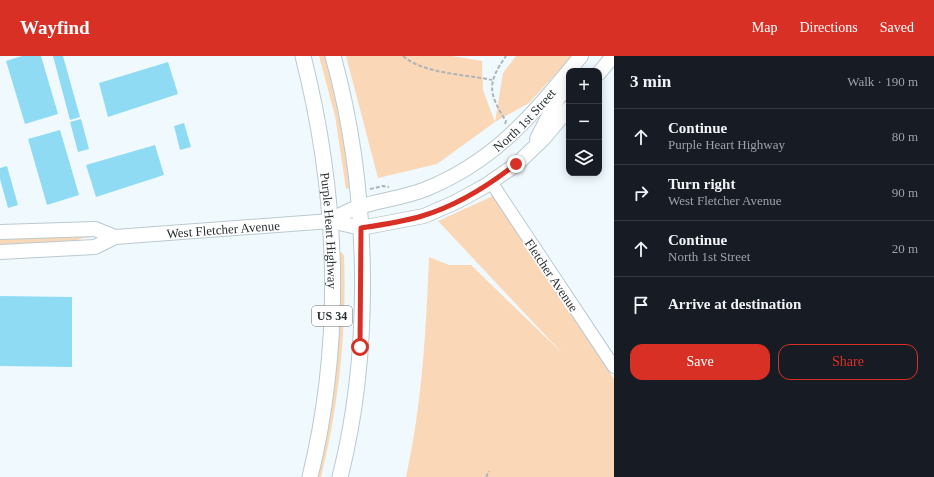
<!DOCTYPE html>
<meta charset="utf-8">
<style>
:root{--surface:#171b24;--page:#242831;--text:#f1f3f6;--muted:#9ea1a6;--line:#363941;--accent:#d93025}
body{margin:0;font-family:Georgia,serif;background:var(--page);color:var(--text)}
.controls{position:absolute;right:12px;top:12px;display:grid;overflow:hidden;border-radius:8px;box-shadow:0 2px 10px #0003}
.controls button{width:36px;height:36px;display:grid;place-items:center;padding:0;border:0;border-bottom:1px solid var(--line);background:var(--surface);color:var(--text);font:20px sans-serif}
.stop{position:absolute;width:12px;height:12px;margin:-9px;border:3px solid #d93025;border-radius:50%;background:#fff}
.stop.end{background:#d93025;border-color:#fff;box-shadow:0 1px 4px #0008}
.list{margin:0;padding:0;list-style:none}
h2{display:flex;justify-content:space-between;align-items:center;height:52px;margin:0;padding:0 16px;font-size:17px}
h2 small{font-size:13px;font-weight:400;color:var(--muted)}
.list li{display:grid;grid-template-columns:26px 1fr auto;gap:12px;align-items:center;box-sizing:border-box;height:56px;padding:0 16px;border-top:1px solid var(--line)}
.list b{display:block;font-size:15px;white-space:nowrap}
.list p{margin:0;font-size:13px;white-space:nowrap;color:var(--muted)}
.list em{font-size:13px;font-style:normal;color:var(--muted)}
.actions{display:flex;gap:8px;padding:12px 16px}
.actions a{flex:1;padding:9px 0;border:1px solid var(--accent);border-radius:12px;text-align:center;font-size:14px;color:var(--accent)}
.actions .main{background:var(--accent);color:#fff}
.icon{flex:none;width:22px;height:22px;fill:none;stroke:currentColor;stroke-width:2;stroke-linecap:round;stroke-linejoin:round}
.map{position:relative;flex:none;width:614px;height:421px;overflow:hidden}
header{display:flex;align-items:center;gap:24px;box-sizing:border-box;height:56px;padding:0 20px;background:var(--accent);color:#fff}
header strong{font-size:19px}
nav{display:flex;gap:22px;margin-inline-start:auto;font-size:14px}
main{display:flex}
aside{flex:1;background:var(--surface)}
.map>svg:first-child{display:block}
.green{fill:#fad8b7}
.building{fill:#8fdbf3}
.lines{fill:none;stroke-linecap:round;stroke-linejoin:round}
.tertiary-casing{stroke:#bacad0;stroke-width:14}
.secondary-casing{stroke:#bacad0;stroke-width:16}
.primary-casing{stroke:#bacad0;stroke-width:17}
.path{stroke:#acb5b9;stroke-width:2;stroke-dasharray:4 2;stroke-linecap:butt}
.tertiary{stroke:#fff;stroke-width:12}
.secondary{stroke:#fff;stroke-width:14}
.primary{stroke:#fff;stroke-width:15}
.route{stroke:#d93025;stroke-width:5}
.labels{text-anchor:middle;stroke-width:3.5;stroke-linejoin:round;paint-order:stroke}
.shield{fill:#fff;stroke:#6a6f70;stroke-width:1}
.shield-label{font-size:12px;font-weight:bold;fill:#2a3133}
.street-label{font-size:13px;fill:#2a3133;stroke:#fff}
</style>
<header>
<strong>Wayfind</strong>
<nav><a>Map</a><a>Directions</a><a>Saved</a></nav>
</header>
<main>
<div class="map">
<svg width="614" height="421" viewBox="0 0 614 421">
<rect width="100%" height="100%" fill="#f0fafe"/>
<path class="green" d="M319,0h8c12,43 17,88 23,132l-4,1 -11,-73z
M346,0h107l29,5 1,29 12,32 8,-49 13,-17h56l-43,47 -34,19 -58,42 -59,14z
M493,140l121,183v98h-208c16,-73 20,-145 23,-220l20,8h22l91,88 -124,-132z
M92,179v2l-9,1 -12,4 -71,4v-9z
M341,196l3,3c3,74 -5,150 -23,222h-4l22,-222z"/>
<path class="building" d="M22,0h19l17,58 -33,10 -19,-63z
M53,0h10l17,61 -10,3z
M168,6l10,32 -70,23 -9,-34z
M81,63l8,30 -11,3 -8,-30z
M184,67l7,24 -11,3 -6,-24z
M60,74l19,65 -32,10 -19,-66z
M155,89l9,30 -68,22 -10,-32z
M7,110l11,39 -10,3 -8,-29v-11z
M0,240l72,1v70l-72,-1z"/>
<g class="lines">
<g class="tertiary-casing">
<path id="tertiary" d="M491,126l123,185"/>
</g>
<g class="secondary-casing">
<g id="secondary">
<path d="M599,17l14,-17"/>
<path d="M537,83l20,-39 11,-16"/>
<path id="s1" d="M331,165c29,-21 63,-19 95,-32 71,-29 108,-76 155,-133"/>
<path d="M0,176l95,-3 20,8"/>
<path id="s2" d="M0,196l95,-5 20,-10 216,-16 30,7 63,-12 32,-14 29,-16 32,-22 27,-26 25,-30"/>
</g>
</g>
<g class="primary-casing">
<g id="primary">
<path id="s3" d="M303,0c35,138 41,282 7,421"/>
<path d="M333,0c36,129 40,291 7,421"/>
</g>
</g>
<path class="path" d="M403,0c21,18 61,18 89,24
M505,68l1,-3c-18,-28 -19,-38 0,-65
M370,133l13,-3 6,1
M486,421l3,-6"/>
<use href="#tertiary" class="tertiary"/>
<use href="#secondary" class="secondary"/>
<use href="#primary" class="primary"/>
</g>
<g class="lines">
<path class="route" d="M360,291l1,-119c20,-3 41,-6 61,-12 34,-10 66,-30 94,-52"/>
</g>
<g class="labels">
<rect class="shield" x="312" y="250" width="40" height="20" rx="3"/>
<g class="shield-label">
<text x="332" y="264">US 34</text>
</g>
<g class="street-label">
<text dy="5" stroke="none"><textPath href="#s1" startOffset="222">North 1st Street</textPath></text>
<text dy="5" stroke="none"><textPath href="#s2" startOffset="226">West Fletcher Avenue</textPath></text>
<text dy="5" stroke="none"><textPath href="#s3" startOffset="177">Purple Heart Highway</textPath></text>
<text transform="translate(552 219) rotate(56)" y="5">Fletcher Avenue</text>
</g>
</g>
</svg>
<div class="controls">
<button>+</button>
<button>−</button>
<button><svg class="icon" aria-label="layers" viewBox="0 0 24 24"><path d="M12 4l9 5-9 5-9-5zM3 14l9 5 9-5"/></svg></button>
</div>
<div class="stop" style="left:360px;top:291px"></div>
<div class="stop end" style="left:516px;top:108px"></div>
</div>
<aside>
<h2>3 min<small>Walk · 190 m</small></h2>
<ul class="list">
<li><svg class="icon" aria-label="ahead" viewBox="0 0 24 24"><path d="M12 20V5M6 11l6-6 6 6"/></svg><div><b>Continue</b><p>Purple Heart Highway</p></div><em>80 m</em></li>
<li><svg class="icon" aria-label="right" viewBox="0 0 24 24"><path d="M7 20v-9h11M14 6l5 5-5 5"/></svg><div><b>Turn right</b><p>West Fletcher Avenue</p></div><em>90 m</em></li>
<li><svg class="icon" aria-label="ahead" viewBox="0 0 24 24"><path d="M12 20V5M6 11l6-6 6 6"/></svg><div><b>Continue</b><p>North 1st Street</p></div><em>20 m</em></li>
<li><svg class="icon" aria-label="arrive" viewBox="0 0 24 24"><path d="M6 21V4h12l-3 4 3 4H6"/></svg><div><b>Arrive at destination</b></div></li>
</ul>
<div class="actions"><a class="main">Save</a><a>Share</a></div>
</aside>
</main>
